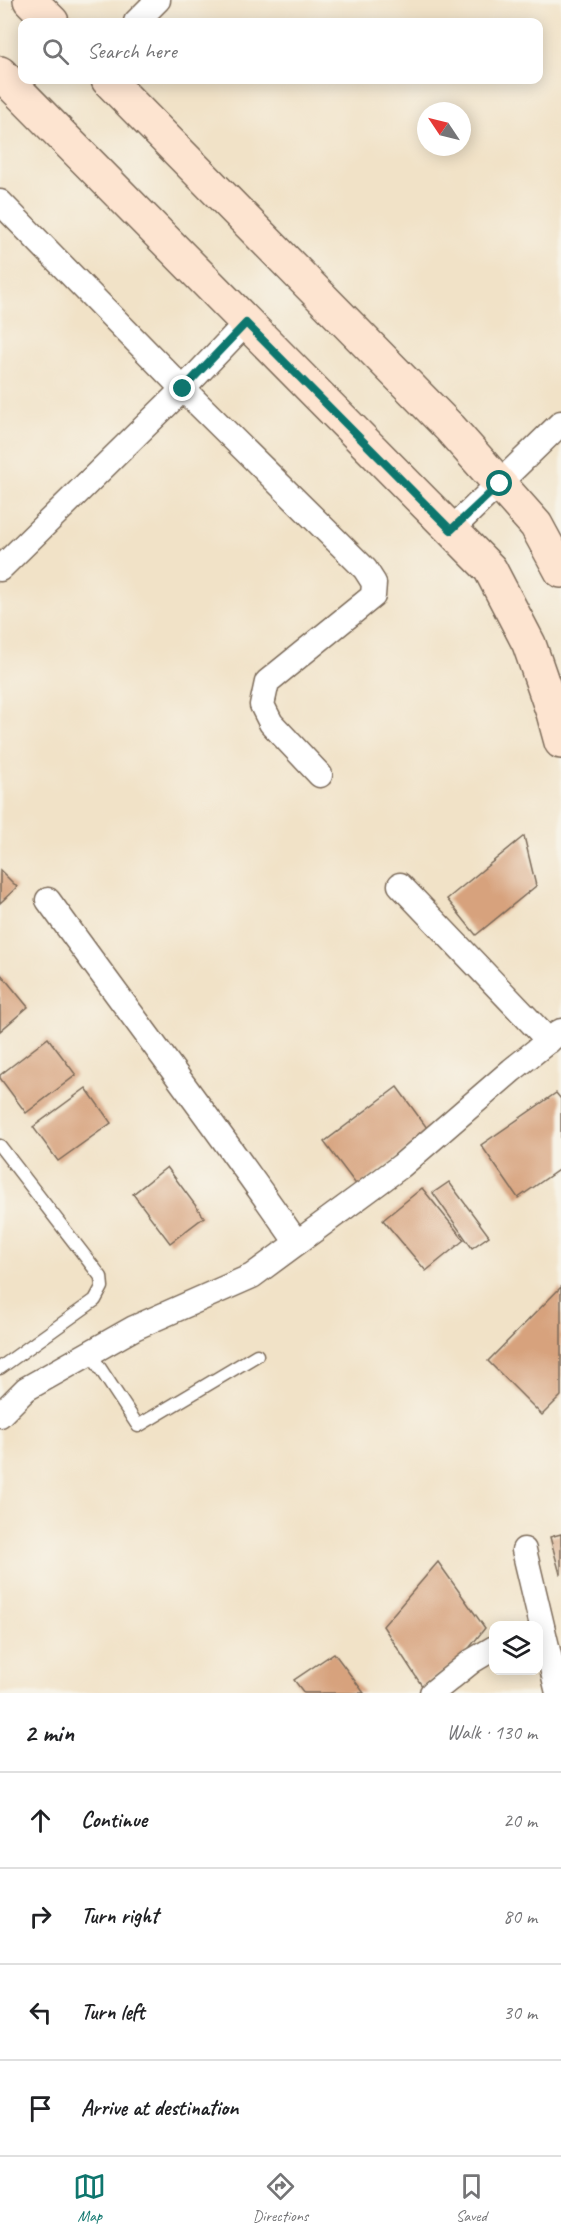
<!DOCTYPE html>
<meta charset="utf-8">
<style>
:root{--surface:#fff;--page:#f2f2f2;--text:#202124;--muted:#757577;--line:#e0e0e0;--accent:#0f766e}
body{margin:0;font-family:Caveat,sans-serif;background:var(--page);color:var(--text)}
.controls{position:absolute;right:18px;bottom:18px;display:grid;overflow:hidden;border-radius:12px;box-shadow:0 3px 15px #0003}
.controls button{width:54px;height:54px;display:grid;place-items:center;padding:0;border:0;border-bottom:2px solid var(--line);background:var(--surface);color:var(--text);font:30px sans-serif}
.compass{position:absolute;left:417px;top:102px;width:54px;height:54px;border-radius:50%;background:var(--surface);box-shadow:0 3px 15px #0003;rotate:305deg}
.stop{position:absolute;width:18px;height:18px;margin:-14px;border:4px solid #0f766e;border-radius:50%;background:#fff}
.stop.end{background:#0f766e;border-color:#fff;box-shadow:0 2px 6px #0008}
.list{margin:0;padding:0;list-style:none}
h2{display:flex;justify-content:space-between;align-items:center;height:78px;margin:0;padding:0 24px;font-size:26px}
h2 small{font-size:20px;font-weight:400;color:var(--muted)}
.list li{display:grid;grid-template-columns:39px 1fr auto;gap:18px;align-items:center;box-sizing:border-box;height:96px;padding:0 24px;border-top:2px solid var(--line)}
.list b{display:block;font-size:22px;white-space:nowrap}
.list em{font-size:20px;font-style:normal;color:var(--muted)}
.icon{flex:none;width:33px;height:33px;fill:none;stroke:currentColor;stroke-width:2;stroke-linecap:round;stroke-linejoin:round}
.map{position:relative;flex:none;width:561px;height:1693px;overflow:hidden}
.search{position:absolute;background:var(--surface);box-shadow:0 3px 15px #0003;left:18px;right:18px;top:18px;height:66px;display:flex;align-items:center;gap:15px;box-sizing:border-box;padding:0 21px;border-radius:12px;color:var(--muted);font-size:22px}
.sheet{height:462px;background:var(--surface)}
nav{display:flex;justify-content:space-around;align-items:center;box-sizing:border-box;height:84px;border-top:2px solid var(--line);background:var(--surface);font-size:16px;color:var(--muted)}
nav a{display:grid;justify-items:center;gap:3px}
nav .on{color:var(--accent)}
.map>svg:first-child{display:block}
.building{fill:#d7a27d}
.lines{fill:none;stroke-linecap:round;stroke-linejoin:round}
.lane-casing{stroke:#7b6a59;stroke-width:15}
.street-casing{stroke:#7b6a59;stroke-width:27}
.secondary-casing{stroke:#7b6a59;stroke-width:36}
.lane{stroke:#fff;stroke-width:12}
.street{stroke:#fff;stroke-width:24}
.secondary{stroke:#fde4d0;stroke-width:33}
.route{stroke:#0f766e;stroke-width:8}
</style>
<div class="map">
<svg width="561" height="1693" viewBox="0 0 561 1693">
<rect width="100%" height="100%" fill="#f7f3e8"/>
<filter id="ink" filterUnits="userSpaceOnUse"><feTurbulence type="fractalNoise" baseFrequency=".0167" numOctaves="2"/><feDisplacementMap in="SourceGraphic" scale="12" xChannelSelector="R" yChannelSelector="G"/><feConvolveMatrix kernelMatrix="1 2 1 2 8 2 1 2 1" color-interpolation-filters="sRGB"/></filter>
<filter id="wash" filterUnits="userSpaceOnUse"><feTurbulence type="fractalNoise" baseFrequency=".008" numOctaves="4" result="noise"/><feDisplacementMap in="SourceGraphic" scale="24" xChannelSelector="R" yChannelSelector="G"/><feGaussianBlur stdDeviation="1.35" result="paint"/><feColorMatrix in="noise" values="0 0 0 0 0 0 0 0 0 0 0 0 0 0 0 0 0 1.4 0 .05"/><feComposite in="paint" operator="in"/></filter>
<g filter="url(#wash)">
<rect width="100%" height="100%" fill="#f1e2c7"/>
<g id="blocks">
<path class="building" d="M524,836l12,50 -60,49 -29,-36z
M0,870l17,17 -17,16z
M0,973l28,34 -28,24z
M48,1038l28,37 -50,38 -26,-35v-3z
M397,1087l33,45 -72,55 -34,-45z
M86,1088l25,35 -53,38 -25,-34z
M556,1093l5,6v69l-43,30 -37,-53z
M167,1167l37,50 -34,26 -37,-49z
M449,1182l40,54 -17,12 -39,-55z
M422,1188l42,52 -38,31 -43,-51z
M561,1287v109l-19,19 -54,-54z
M561,1534v40h-1l-10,-37z
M438,1562l47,66 -26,33 -37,25 -39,-60z
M334,1653l30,40h-60l-10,-13z"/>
</g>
</g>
<g filter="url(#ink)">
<use href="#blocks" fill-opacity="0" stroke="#7b6a59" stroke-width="1.5"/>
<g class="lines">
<g class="lane-casing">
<path id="lane" d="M0,1146l101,131 1,10 -7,13 -95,68
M90,1353l48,73 119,-71"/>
</g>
<g class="street-casing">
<path id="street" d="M136,22l22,-22
M0,202l183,187 182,180 9,14 -1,13 -106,86 -5,23 9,18 49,52
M451,530l110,-107
M0,569l183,-180 63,-66
M400,885l149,156
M48,900c83,115 169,227 249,343
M0,1415l26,-26 108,-61 118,-52 149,-110 111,-96 49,-39
M524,1550l34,143
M432,1693l40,-32 22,-13"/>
</g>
<g class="secondary-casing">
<path id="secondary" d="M30,0l22,22
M0,73l490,496 39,75 24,69 8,29
M108,80l342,348 86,97 25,46"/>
</g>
<use href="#lane" class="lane"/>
<use href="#street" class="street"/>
<use href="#secondary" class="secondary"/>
</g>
</g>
<g class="lines" filter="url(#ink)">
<path class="route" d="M183,389l63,-66 205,207 49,-46"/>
</g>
</svg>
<div class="controls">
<button><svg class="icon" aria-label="layers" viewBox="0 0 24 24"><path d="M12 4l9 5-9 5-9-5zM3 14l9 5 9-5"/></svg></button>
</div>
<svg class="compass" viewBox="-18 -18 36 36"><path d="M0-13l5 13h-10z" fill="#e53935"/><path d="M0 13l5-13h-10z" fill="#757577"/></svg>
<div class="stop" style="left:500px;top:484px"></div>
<div class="stop end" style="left:183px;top:389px"></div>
<div class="search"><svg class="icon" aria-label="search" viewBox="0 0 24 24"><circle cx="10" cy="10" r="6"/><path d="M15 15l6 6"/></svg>Search here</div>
</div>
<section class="sheet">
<h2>2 min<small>Walk · 130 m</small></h2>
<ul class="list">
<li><svg class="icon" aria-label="ahead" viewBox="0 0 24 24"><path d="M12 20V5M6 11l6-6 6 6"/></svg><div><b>Continue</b></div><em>20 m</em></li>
<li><svg class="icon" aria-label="right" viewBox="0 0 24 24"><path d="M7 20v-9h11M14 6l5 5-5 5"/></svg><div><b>Turn right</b></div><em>80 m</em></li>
<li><svg class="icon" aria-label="left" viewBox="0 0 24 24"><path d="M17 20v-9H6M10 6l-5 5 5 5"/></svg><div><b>Turn left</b></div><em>30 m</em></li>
<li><svg class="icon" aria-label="arrive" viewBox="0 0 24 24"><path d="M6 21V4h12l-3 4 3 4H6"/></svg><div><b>Arrive at destination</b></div></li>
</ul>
</section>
<nav>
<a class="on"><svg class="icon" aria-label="map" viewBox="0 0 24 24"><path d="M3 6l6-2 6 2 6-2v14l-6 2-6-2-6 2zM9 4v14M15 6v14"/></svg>Map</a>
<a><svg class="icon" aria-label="directions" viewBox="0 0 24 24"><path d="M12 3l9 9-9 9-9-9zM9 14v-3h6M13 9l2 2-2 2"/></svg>Directions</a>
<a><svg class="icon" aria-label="saved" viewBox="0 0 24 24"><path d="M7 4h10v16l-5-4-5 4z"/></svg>Saved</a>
</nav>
